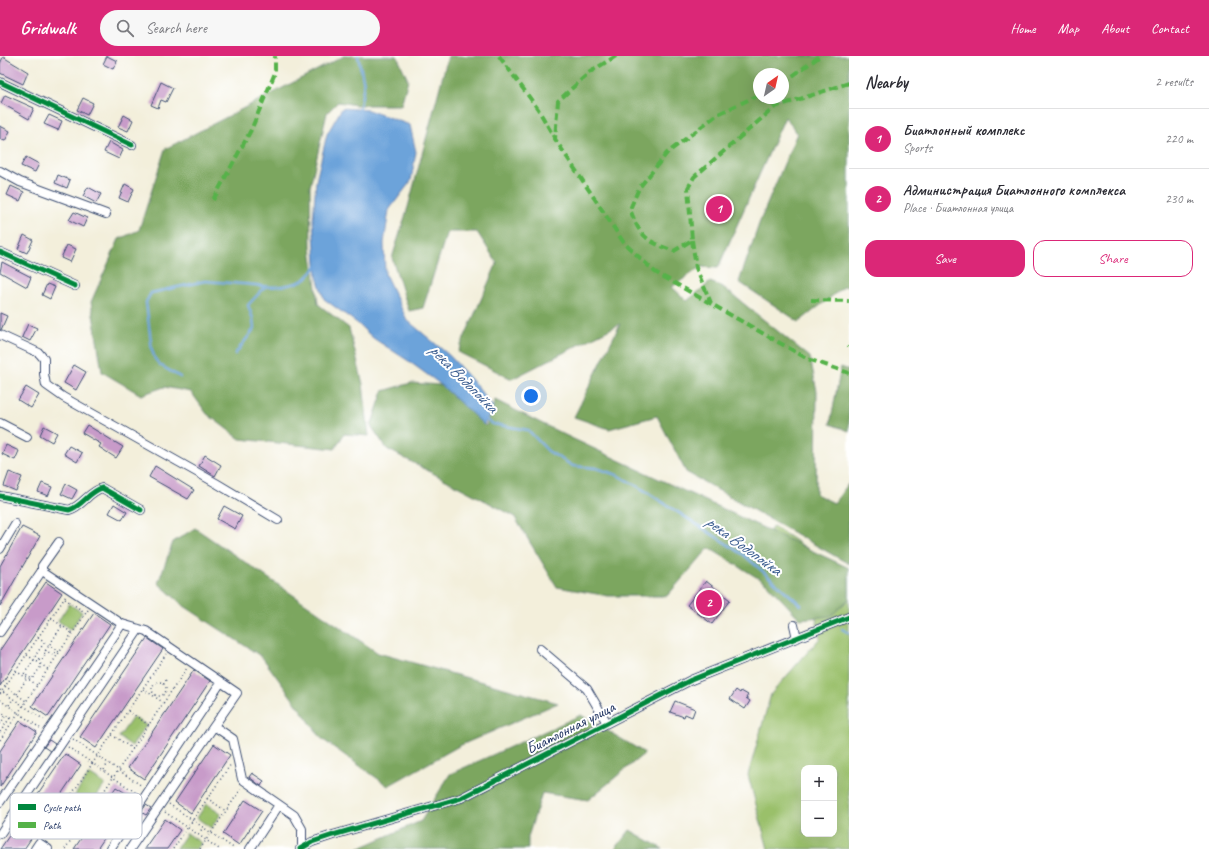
<!DOCTYPE html>
<meta charset="utf-8">
<style>
:root{--surface:#fff;--page:#f7f7f7;--text:#2b2b33;--muted:#7c7c81;--line:#e1e1e2;--accent:#db2777}
body{margin:0;font-family:Caveat,sans-serif;background:var(--page);color:var(--text)}
.controls{position:absolute;right:12px;bottom:12px;display:grid;overflow:hidden;border-radius:8px;box-shadow:0 4px 16px #0002}
.controls button{width:36px;height:36px;display:grid;place-items:center;padding:0;border:0;border-bottom:1px solid var(--line);background:var(--surface);color:var(--text);font:20px sans-serif}
.compass{position:absolute;left:753px;top:12px;width:36px;height:36px;border-radius:50%;background:var(--surface);box-shadow:0 4px 16px #0002;rotate:34deg}
.you{position:absolute;left:531px;top:340px;width:14px;height:14px;margin:-10px;border:3px solid #fff;border-radius:50%;background:#1a73e8;box-shadow:0 0 0 6px #1a73e833}
.badge{display:grid;place-items:center;width:26px;height:26px;border-radius:50%;background:var(--accent);color:#fff;font-size:13px;font-weight:700}
.pin{position:absolute;translate:-50% -50%;border:2px solid #fff;box-shadow:0 1px 4px #0006}
.list{margin:0;padding:0;list-style:none}
h2{display:flex;justify-content:space-between;align-items:center;height:52px;margin:0;padding:0 16px;font-size:17px}
h2 small{font-size:13px;font-weight:400;color:var(--muted)}
.list li{display:grid;grid-template-columns:26px 1fr auto;gap:12px;align-items:center;box-sizing:border-box;height:60px;padding:0 16px;border-top:1px solid var(--line)}
.list b{display:block;font-size:15px;white-space:nowrap}
.list p{margin:0;font-size:13px;white-space:nowrap;color:var(--muted)}
.list em{font-size:13px;font-style:normal;color:var(--muted)}
.actions{display:flex;gap:8px;padding:12px 16px}
.actions a{flex:1;padding:9px 0;border:1px solid var(--accent);border-radius:12px;text-align:center;font-size:14px;color:var(--accent)}
.actions .main{background:var(--accent);color:#fff}
.icon{flex:none;width:22px;height:22px;fill:none;stroke:currentColor;stroke-width:2;stroke-linecap:round;stroke-linejoin:round}
.map{position:relative;flex:none;width:849px;height:793px;overflow:hidden}
header{display:flex;align-items:center;gap:24px;box-sizing:border-box;height:56px;padding:0 20px;background:var(--accent);color:#fff}
header strong{font-size:19px}
nav{display:flex;gap:22px;margin-inline-start:auto;font-size:14px}
.search{width:280px;height:36px;background:var(--page);display:flex;align-items:center;gap:10px;box-sizing:border-box;padding:0 14px;border-radius:22px;color:var(--muted);font-size:15px}
main{display:flex}
aside{flex:1;background:var(--surface)}
.map>svg:first-child{display:block}
.green{fill:#9ac06b;stroke:#5a7864;fill-rule:evenodd}
.forest{fill:#7ba65f;stroke:#4b6a5e;fill-rule:evenodd}
.water{fill:#6ca3da;stroke:#44699c}
.lines{fill:none;stroke-linecap:round;stroke-linejoin:round}
.stream{stroke:#6ca3da;stroke-width:2.5}
.building{fill:#c89bc9}
.minor-casing{stroke:#3b4c71;stroke-width:10}
.path{stroke:#3b4c71;stroke-width:1.5;stroke-dasharray:1 3;stroke-linecap:butt}
.minor{stroke:#fff;stroke-width:8}
.quiet{stroke:#55b248;stroke-width:4;stroke-dasharray:8 4;stroke-linecap:butt}
.cycleway-casing{stroke:#fff;stroke-width:8}
.cycleway{stroke:#00873e;stroke-width:5}
.labels{text-anchor:middle;stroke-width:4;stroke-linejoin:round;paint-order:stroke}
.street-label{font-size:16px;fill:#1b2f5e;stroke:#fff}
.water-label{font-size:17px;font-style:italic;fill:#3b5d90;stroke:#fff}
.key{fill:#fff;stroke:#bbc1cf;stroke-width:1}
.key-label{font-size:11px;fill:#1b2f5e}
</style>
<header>
<strong>Gridwalk</strong>
<div class="search"><svg class="icon" aria-label="search" viewBox="0 0 24 24"><circle cx="10" cy="10" r="6"/><path d="M15 15l6 6"/></svg>Search here</div>
<nav><a>Home</a><a>Map</a><a>About</a><a>Contact</a></nav>
</header>
<main>
<div class="map">
<svg width="849" height="793" viewBox="0 0 849 793">
<rect width="100%" height="100%" fill="#fff"/>
<filter id="ink" filterUnits="userSpaceOnUse"><feTurbulence type="fractalNoise" baseFrequency=".025" numOctaves="2"/><feDisplacementMap in="SourceGraphic" scale="8" xChannelSelector="R" yChannelSelector="G"/><feConvolveMatrix kernelMatrix="1 2 1 2 8 2 1 2 1" color-interpolation-filters="sRGB"/></filter>
<filter id="wash" filterUnits="userSpaceOnUse"><feTurbulence type="fractalNoise" baseFrequency=".012" numOctaves="4" result="noise"/><feDisplacementMap in="SourceGraphic" scale="16" xChannelSelector="R" yChannelSelector="G"/><feGaussianBlur stdDeviation="0.9" result="paint"/><feColorMatrix in="noise" values="0 0 0 0 0 0 0 0 0 0 0 0 0 0 0 0 0 1.4 0 .05"/><feComposite in="paint" operator="in"/></filter>
<g filter="url(#wash)">
<rect width="100%" height="100%" fill="#f3efdb"/>
<path class="green" d="M773,470l76,50v273h-81l-20,-74 23,-81 49,-56 -4,-20 -70,-51zM804,712h30v66h-30z
M69,548l13,8 -11,18 -13,-9z
M133,661l13,8 -14,21 -13,-9z
M89,718l16,10 -14,21 -16,-10z
M206,748l15,10 -10,14 -14,-10z
M187,777l14,10 -4,6h-21z"/>
<path class="forest" d="M344,0h53l11,24 -7,25h-45l-18,-3 -11,11 -17,74 1,60 7,57 31,24 14,56 6,52 -25,-2 -9,15 -95,-10 -33,-25 -16,-22 -27,-5 -23,8 -39,-23 -11,-70 28,-63 20,-9 26,-81z
M448,0h401v232l-4,-2 -46,36 -60,-40 21,-61 37,-88 -12,-16 -67,151 -17,-1 -29,20 15,14 23,-19 13,5 87,70 7,34 -1,103 18,9 15,-20v81l-163,-92 -29,-56 -48,13 -35,-12 46,-93 -108,55 -54,-27 39,-89 -20,-31h-30l-24,76 -14,3 -17,-53 16,-51zM759,18h24v24h-24z
M841,311l8,3v61l-19,-7z
M411,327l30,2 20,15 25,26 9,-26 70,35 284,133v31l-18,17 -31,3 -34,-36 -57,-35 -42,48h-59l-51,-9 -43,-71 -127,-67 -16,-23 12,-35z
M195,472l183,125 180,50 -99,43 -71,40 -66,-47 -60,-82 -78,-51 -26,-23 15,-41z
M581,659l64,38 -57,47 -46,-7 -14,44v12h-171l64,-28 29,-47z
M630,774l33,19h-48z"/>
<path class="water" d="M342,52l26,2 42,15 6,27 -5,29 -22,29 -5,33 1,31 22,46 43,36 21,23 22,28 -9,18 -44,-41 -33,-24 -34,-22 -16,-15 -33,-24 -7,-22 -4,-57 3,-39 11,-47z"/>
<g class="lines">
<path class="stream" d="M358,0l6,28 -5,28
M235,298l19,-25 -1,-10 -5,-14 16,-17
M180,321l-20,-12 -5,-6 -3,-9 -6,-48 5,-9 54,-12 51,4c12,4 38,1 49,-6 4,-3 9,-10 13,-14
M484,363l9,5 35,6 20,21 25,15 23,2 21,7 22,12 105,68 57,50
M842,573l7,4"/>
</g>
<g id="blocks">
<path class="building" d="M107,0l10,5 -4,8 -10,-5z
M3,1l25,15 -5,12 -23,-11v-9z
M161,26l12,6 -7,14 -5,-2 -3,8 -7,-3z
M5,39l29,13 -5,11 -28,-16z
M83,42l10,5 -6,12 -10,-5z
M49,59l13,6 -4,9 -14,-6z
M124,59l9,5 -5,11 -10,-4z
M0,70l10,5 -5,10 -5,-2z
M109,86l14,8 -4,9 -15,-7z
M26,101l13,7 -4,8 -14,-6z
M58,119l12,5 -3,8 -12,-5z
M125,128l9,5 -6,13 -9,-4z
M11,130l13,6 -4,9 -13,-6z
M88,131l13,7 -5,9 -13,-7z
M74,156l13,6 -4,9 -14,-7z
M24,179l9,5 -6,13 -9,-4z
M67,189l9,4 -6,13 -9,-4z
M2,206l29,15 -4,10 -27,-15z
M47,228l8,3 -5,12 -8,-4z
M0,257l7,3 -6,14h-1z
M28,268l9,4 -7,13 -8,-4z
M74,309l12,7 -10,18 -12,-7z
M26,331l13,8 -8,13 -13,-8z
M87,369l36,22 -7,11 -17,-11 2,-3 -19,-11z
M44,370l13,7 -5,9 -12,-7z
M6,389l13,6 -4,9 -13,-6z
M69,390l13,7 -5,9 -13,-8z
M205,399l16,10 -6,11 -16,-10z
M155,410l39,24 -6,9 -39,-22z
M9,416l13,5 -6,14 -12,-5z
M42,427l10,4 -4,9 -10,-4z
M66,428l11,6 -5,9 -11,-5z
M114,448l13,8 -5,8 -13,-7z
M224,450l18,10 -7,13 -18,-10z
M22,471l18,9 -40,70v-40z
M706,525l24,19 -18,24 -25,-19z
M46,526l16,11 -62,93v-36z
M94,557l16,11 -62,93 -16,-11z
M147,582l16,11 -67,99 -16,-11z
M194,614l16,11 -66,98 -16,-11z
M736,634l4,3 1,-2 7,4 -2,3 4,3 -5,8 -15,-10z
M675,645l20,8 -3,8 -7,-3 -1,3 -14,-5z
M20,665l17,11 -37,55v-36z
M49,684l6,4 -5,7 -6,-4z
M214,688l16,11 -39,58 -16,-11z
M65,698l16,11 -57,84h-24z
M252,717l12,8 -3,5 -12,-9z
M116,731l16,10 -35,52h-23z
M245,744l17,11 -23,34 -16,-11z
M146,749l5,3 -5,7 -5,-3z
M165,763l15,11 -13,19h-23z"/>
</g>
</g>
<g filter="url(#ink)">
<use href="#blocks" fill-opacity="0" stroke="#3b4c71" stroke-width="1"/>
<g class="lines">
<g class="minor-casing">
<path id="minor" d="M0,26l132,63
M0,115l20,11 86,32
M0,196l75,34
M0,279l39,18 5,6v15l2,11 17,12 153,86 62,37
M0,367l27,14
M0,440l69,14c14,-4 19,-18 33,-22l39,22
M0,493l15,-25
M42,515v-5l17,-24
M794,569l3,13
M0,576l41,-60h3l78,52 24,7 91,62 -23,33
M540,593l47,40 20,34
M0,746l122,-178
M0,778l139,-205
M35,793l4,-6 9,6
M110,793l111,-167
M130,793l84,-123 19,13 9,40 52,36 8,14v18
M250,793l29,-44
M300,793l12,-7 21,-7 128,-37 230,-118 158,-63"/>
</g>
<path class="path" d="M65,543l21,14
M51,562l21,15
M38,582l21,14
M45,594l8,5 3,-4
M27,599l21,14
M39,603l-4,-3 9,-13
M34,604l-10,14 8,5 10,-14
M37,606l2,-3 2,2 5,-7 -2,-1 18,-27
M16,615l21,14
M152 633a7 7 0 1 1 14 0a7 7 0 1 1-14 0Z
M163,628l3,-4
M5,630l21,15
M143,633l21,14
M0,634l46,31
M0,638l66,-98
M17,638l10,-16
M0,644l40,28
M9,649l4,-6
M0,655l13,9
M128,655l21,14
M0,668l6,-9
M0,676l10,-14
M112,679l21,14
M73,683l69,47
M0,684l88,-130
M68,691l70,47
M104,714l4,-7
M71,739l21,14
M207,742l19,13
M169,748l66,45
M165,756l54,37
M199,778l4,-7
M43,781l123,-183
M65,793l122,-181
M173,793l58,-85
M200,793l41,-60"/>
<use href="#minor" class="minor"/>
<path class="quiet" d="M499,0l39,53 17,30
M616,0l-26,16 -32,29 -3,38 69,104 31,29 153,87 41,14
M783,27l37,-27
M759,39l-41,19 -51,39 -28,35 -9,21c10,28 16,32 44,42l18,-11 -4,-52 6,-11 81,-70 74,-24
M213,144l38,-70 24,-57v-17
M692,184l4,28 15,35
M811,244l38,1
M849,290v1"/>
<g class="cycleway-casing">
<path id="cycleway" d="M0,26l132,63
M0,196l75,34
M0,440l69,14c14,-4 19,-18 33,-22l39,22
M300,793l12,-7 21,-7 128,-37 230,-118 158,-63"/>
</g>
<use href="#cycleway" class="cycleway"/>
</g>
</g>
<g class="labels">
<g class="street-label">
<text transform="translate(570 671) rotate(-27)" y="6">Биатлонная улица</text>
</g>
<g class="water-label">
<text transform="translate(464 322) rotate(45)" y="6">река Водопойка</text>
<text transform="translate(744 489) rotate(36)" y="6">река Водопойка</text>
</g>
</g>
<rect x="10" y="737" width="132" height="46" rx="6" class="key"/>
<rect x="18" y="748" width="18" height="6" fill="#00873e"/>
<rect x="18" y="766" width="18" height="6" fill="#55b248"/>
<g class="key-label">
<text x="43" y="755">Cycle path</text>
<text x="43" y="773">Path</text>
</g>
</svg>
<div class="controls">
<button>+</button>
<button>−</button>
</div>
<svg class="compass" viewBox="-18 -18 36 36"><path d="M0-13l5 13h-10z" fill="#e53935"/><path d="M0 13l5-13h-10z" fill="#7c7c81"/></svg>
<div class="you"></div>
<div class="pin badge" style="left:719px;top:153px">1</div>
<div class="pin badge" style="left:709px;top:547px">2</div>
</div>
<aside>
<h2>Nearby<small>2 results</small></h2>
<ul class="list">
<li><span class="badge">1</span><div><b>Биатлонный комплекс</b><p>Sports</p></div><em>220 m</em></li>
<li><span class="badge">2</span><div><b>Администрация Биатлонного комплекса</b><p>Place · Биатлонная улица</p></div><em>230 m</em></li>
</ul>
<div class="actions"><a class="main">Save</a><a>Share</a></div>
</aside>
</main>
